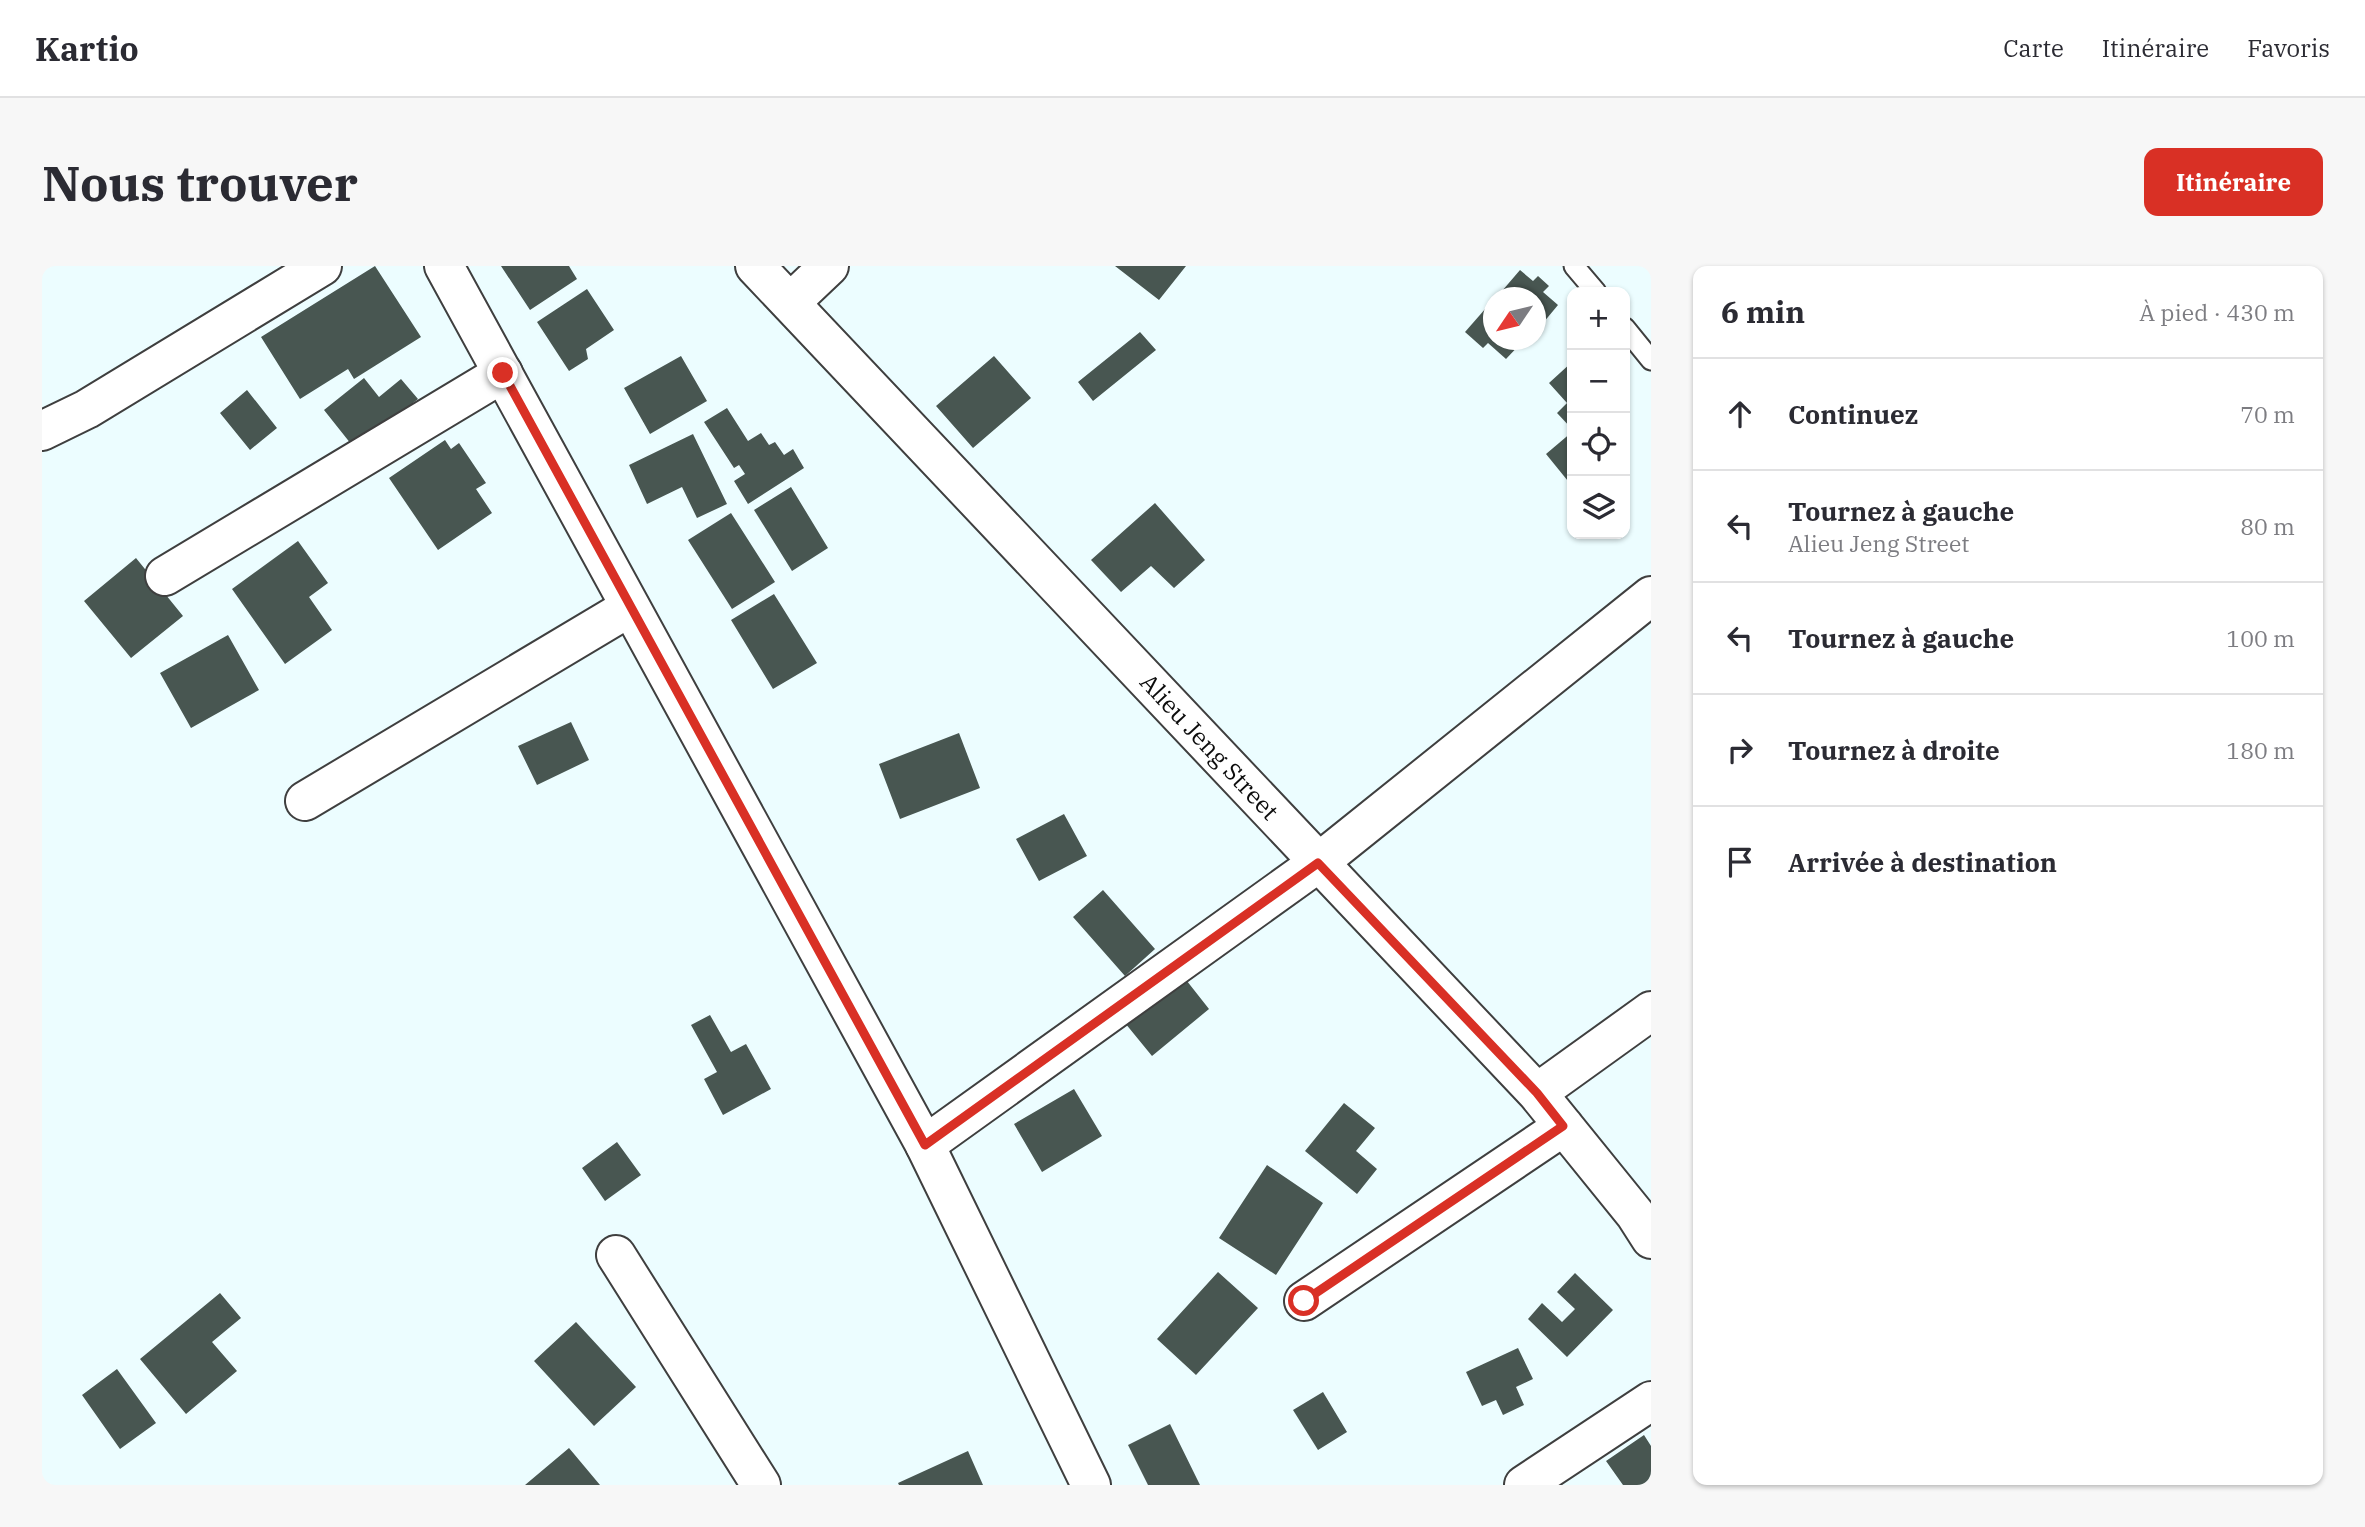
<!DOCTYPE html>
<html lang="fr">
<meta charset="utf-8">
<style>
:root{--surface:#fff;--page:#f7f7f7;--text:#2b2b33;--muted:#7c7c81;--line:#e1e1e2;--accent:#d93025}
body{margin:0;font-family:"IBM Plex Serif",serif;background:var(--page);color:var(--text)}
.controls{position:absolute;right:21px;top:21px;display:grid;overflow:hidden;border-radius:14px;box-shadow:0 2px 5px #0004}
.controls button{width:63px;height:63px;display:grid;place-items:center;padding:0;border:0;border-bottom:2px solid var(--line);background:var(--surface);color:var(--text);font:35px sans-serif}
.compass{position:absolute;left:1441px;top:21px;width:63px;height:63px;border-radius:50%;background:var(--surface);box-shadow:0 2px 5px #0004;rotate:235deg}
.stop{position:absolute;width:21px;height:21px;margin:-16px;border:5px solid #d93025;border-radius:50%;background:#fff}
.stop.end{background:#d93025;border-color:#fff;box-shadow:0 2px 7px #0008}
.list{margin:0;padding:0;list-style:none}
h2{display:flex;justify-content:space-between;align-items:center;height:91px;margin:0;padding:0 28px;font-size:30px}
h2 small{font-size:23px;font-weight:400;color:var(--muted)}
.list li{display:grid;grid-template-columns:46px 1fr auto;gap:21px;align-items:center;box-sizing:border-box;height:112px;padding:0 28px;border-top:2px solid var(--line)}
.list b{display:block;font-size:26px;white-space:nowrap}
.list p{margin:0;font-size:23px;white-space:nowrap;color:var(--muted)}
.list em{font-size:23px;font-style:normal;color:var(--muted)}
.icon{flex:none;width:38px;height:38px;fill:none;stroke:currentColor;stroke-width:2;stroke-linecap:round;stroke-linejoin:round}
.map{position:relative;flex:none;width:1609px;height:1219px;overflow:hidden;border-radius:14px}
header{display:flex;align-items:center;gap:42px;box-sizing:border-box;height:98px;padding:0 35px;background:var(--surface);border-bottom:2px solid var(--line)}
header strong{font-size:33px}
nav{display:flex;gap:38px;margin-inline-start:auto;font-size:24px}
.intro{display:flex;align-items:center;justify-content:space-between;box-sizing:border-box;height:168px;padding:0 42px}
h1{margin:0;font-size:49px}
.button{padding:18px 32px;border-radius:14px;background:var(--accent);color:#fff;font-size:24px;font-weight:700}
main{display:flex;gap:42px;padding:0 42px}
aside{flex:1;background:var(--surface);border-radius:14px;box-shadow:0 2px 5px #0004}
.map>svg:first-child{display:block}
.building{fill:#485651}
.lines{fill:none;stroke-linecap:round;stroke-linejoin:round}
.service-casing{stroke:#3f3f3f;stroke-width:23}
.minor-casing{stroke:#3f3f3f;stroke-width:42}
.tertiary-casing{stroke:#3f3f3f;stroke-width:42}
.service{stroke:#fff;stroke-width:19}
.minor{stroke:#fff;stroke-width:38}
.tertiary{stroke:#fff;stroke-width:38}
.route{stroke:#d93025;stroke-width:9}
.labels{text-anchor:middle;stroke-width:7;stroke-linejoin:round;paint-order:stroke}
.street-label{font-size:24px;fill:#0c0c0c;stroke:#fff}
</style>
<header>
<strong>Kartio</strong>
<nav><a>Carte</a><a>Itinéraire</a><a>Favoris</a></nav>
</header>
<div class="intro"><h1>Nous trouver</h1><a class="button">Itinéraire</a></div>
<main>
<div class="map">
<svg width="1609" height="1219" viewBox="0 0 1609 1219">
<rect width="100%" height="100%" fill="#ecfdff"/>
<path class="building" d="M333,0l46,71 -67,42 -6,-10 -48,30 -39,-62z
M459,0h68l8,13 -47,31z
M1073,0h71l-27,34z
M1478,4l13,11 5,-5 11,10 -6,6 15,13 -15,18 -8,-6v-19h-39z
M545,23l27,41 -28,19 2,10 -19,12 -32,-49z
M1451,34v40h31l-18,19 -18,-16 -5,5 -18,-16z
M1098,66l16,18 -63,51 -15,-19z
M639,90l26,45 -57,33 -26,-46z
M952,90l37,42 -58,50 -37,-42z
M1530,96v67l-15,-16 10,-10 -18,-20z
M322,112l15,19 22,-18 17,20 -63,50 -31,-39z
M205,124l30,38 -27,22 -30,-37z
M685,142l21,33 13,-8 8,12 6,-3 9,13 9,-6 11,19 -56,36 -14,-23 11,-7 -6,-9 -5,3 -30,-46z
M1530,166v54l-26,-32z
M651,168l34,70 -30,14 -15,-31 -35,17 -18,-39z
M403,174l6,9 8,-6 27,40 -10,6 16,24 -54,37 -49,-72z
M749,221l37,61 -36,23 -38,-61z
M1113,237l50,57 -31,28 -23,-22 -30,26 -30,-32z
M689,247l44,69 -43,27 -44,-69z
M256,275l30,42 -19,14 23,33 -47,34 -53,-75z
M94,292l47,58 -52,42 -47,-57z
M732,328l43,69 -44,26 -42,-69z
M186,369l31,55 -68,38 -31,-55z
M529,456l18,38 -52,25 -19,-39z
M917,467l21,55 -80,31 -21,-55z
M1022,548l23,42 -48,25 -23,-42z
M1061,624l52,59 -30,27 -52,-59z
M1141,710l26,33 -57,47 -27,-33z
M668,749l21,37 15,-8 25,45 -48,26 -19,-36 13,-7 -26,-47z
M1032,823l28,47 -60,36 -28,-48z
M1302,837l31,25 -19,23 21,18 -20,25 -52,-43z
M575,876l24,33 -36,26 -23,-33z
M1225,899l56,38 -47,72 -57,-37z
M1176,1006l40,36 -62,67 -39,-36z
M1533,1007l38,37 -46,47 -39,-38 14,-16 20,19 13,-13 -18,-17z
M178,1027l21,25 -29,24 25,29 -51,43 -46,-55z
M534,1056l60,65 -42,39 -60,-65z
M1476,1082l15,31 -17,8 8,18 -21,10 -7,-15 -14,6 -16,-34z
M75,1103l39,54 -36,26 -38,-54z
M1281,1126l24,40 -29,18 -25,-40z
M1128,1158l30,61h-52l-20,-40z
M1602,1169l7,11v39h-28l-17,-24z
M527,1182l31,37h-75z
M926,1185l15,34h-84l-1,-2z"/>
<g class="lines">
<g class="service-casing">
<path id="service" d="M1532,0l22,26
M1583,62l26,32"/>
</g>
<g class="minor-casing">
<path id="minor" d="M713,0l782,827 98,121 16,25
M748,37l39,-37
M0,165l45,-22 235,-143
M123,310l338,-203
M263,535l325,-194
M1495,827l114,-82
M883,879l393,-282 333,-267
M574,989l145,230
M1262,1035l260,-175
M1482,1219l127,-84"/>
</g>
<g class="tertiary-casing">
<path id="tertiary" d="M402,0l481,879 166,340"/>
</g>
<use href="#service" class="service"/>
<use href="#minor" class="minor"/>
<use href="#tertiary" class="tertiary"/>
</g>
<g class="lines">
<path class="route" d="M461,107l422,772 393,-282 219,230 26,33 -259,175"/>
</g>
<g class="labels">
<g class="street-label">
<text transform="translate(1167 481) rotate(47)" y="8">Alieu Jeng Street</text>
</g>
</g>
</svg>
<div class="controls">
<button>+</button>
<button>−</button>
<button><svg class="icon" aria-label="locate" viewBox="0 0 24 24"><circle cx="12" cy="12" r="6"/><path d="M12 2v4M12 18v4M2 12h4M18 12h4"/></svg></button>
<button><svg class="icon" aria-label="layers" viewBox="0 0 24 24"><path d="M12 4l9 5-9 5-9-5zM3 14l9 5 9-5"/></svg></button>
</div>
<svg class="compass" viewBox="-18 -18 36 36"><path d="M0-13l5 13h-10z" fill="#e53935"/><path d="M0 13l5-13h-10z" fill="#7c7c81"/></svg>
<div class="stop" style="left:1262px;top:1035px"></div>
<div class="stop end" style="left:461px;top:107px"></div>
</div>
<aside>
<h2>6 min<small>À pied · 430 m</small></h2>
<ul class="list">
<li><svg class="icon" aria-label="ahead" viewBox="0 0 24 24"><path d="M12 20V5M6 11l6-6 6 6"/></svg><div><b>Continuez</b></div><em>70 m</em></li>
<li><svg class="icon" aria-label="left" viewBox="0 0 24 24"><path d="M17 20v-9H6M10 6l-5 5 5 5"/></svg><div><b>Tournez à gauche</b><p>Alieu Jeng Street</p></div><em>80 m</em></li>
<li><svg class="icon" aria-label="left" viewBox="0 0 24 24"><path d="M17 20v-9H6M10 6l-5 5 5 5"/></svg><div><b>Tournez à gauche</b></div><em>100 m</em></li>
<li><svg class="icon" aria-label="right" viewBox="0 0 24 24"><path d="M7 20v-9h11M14 6l5 5-5 5"/></svg><div><b>Tournez à droite</b></div><em>180 m</em></li>
<li><svg class="icon" aria-label="arrive" viewBox="0 0 24 24"><path d="M6 21V4h12l-3 4 3 4H6"/></svg><div><b>Arrivée à destination</b></div></li>
</ul>
</aside>
</main>
